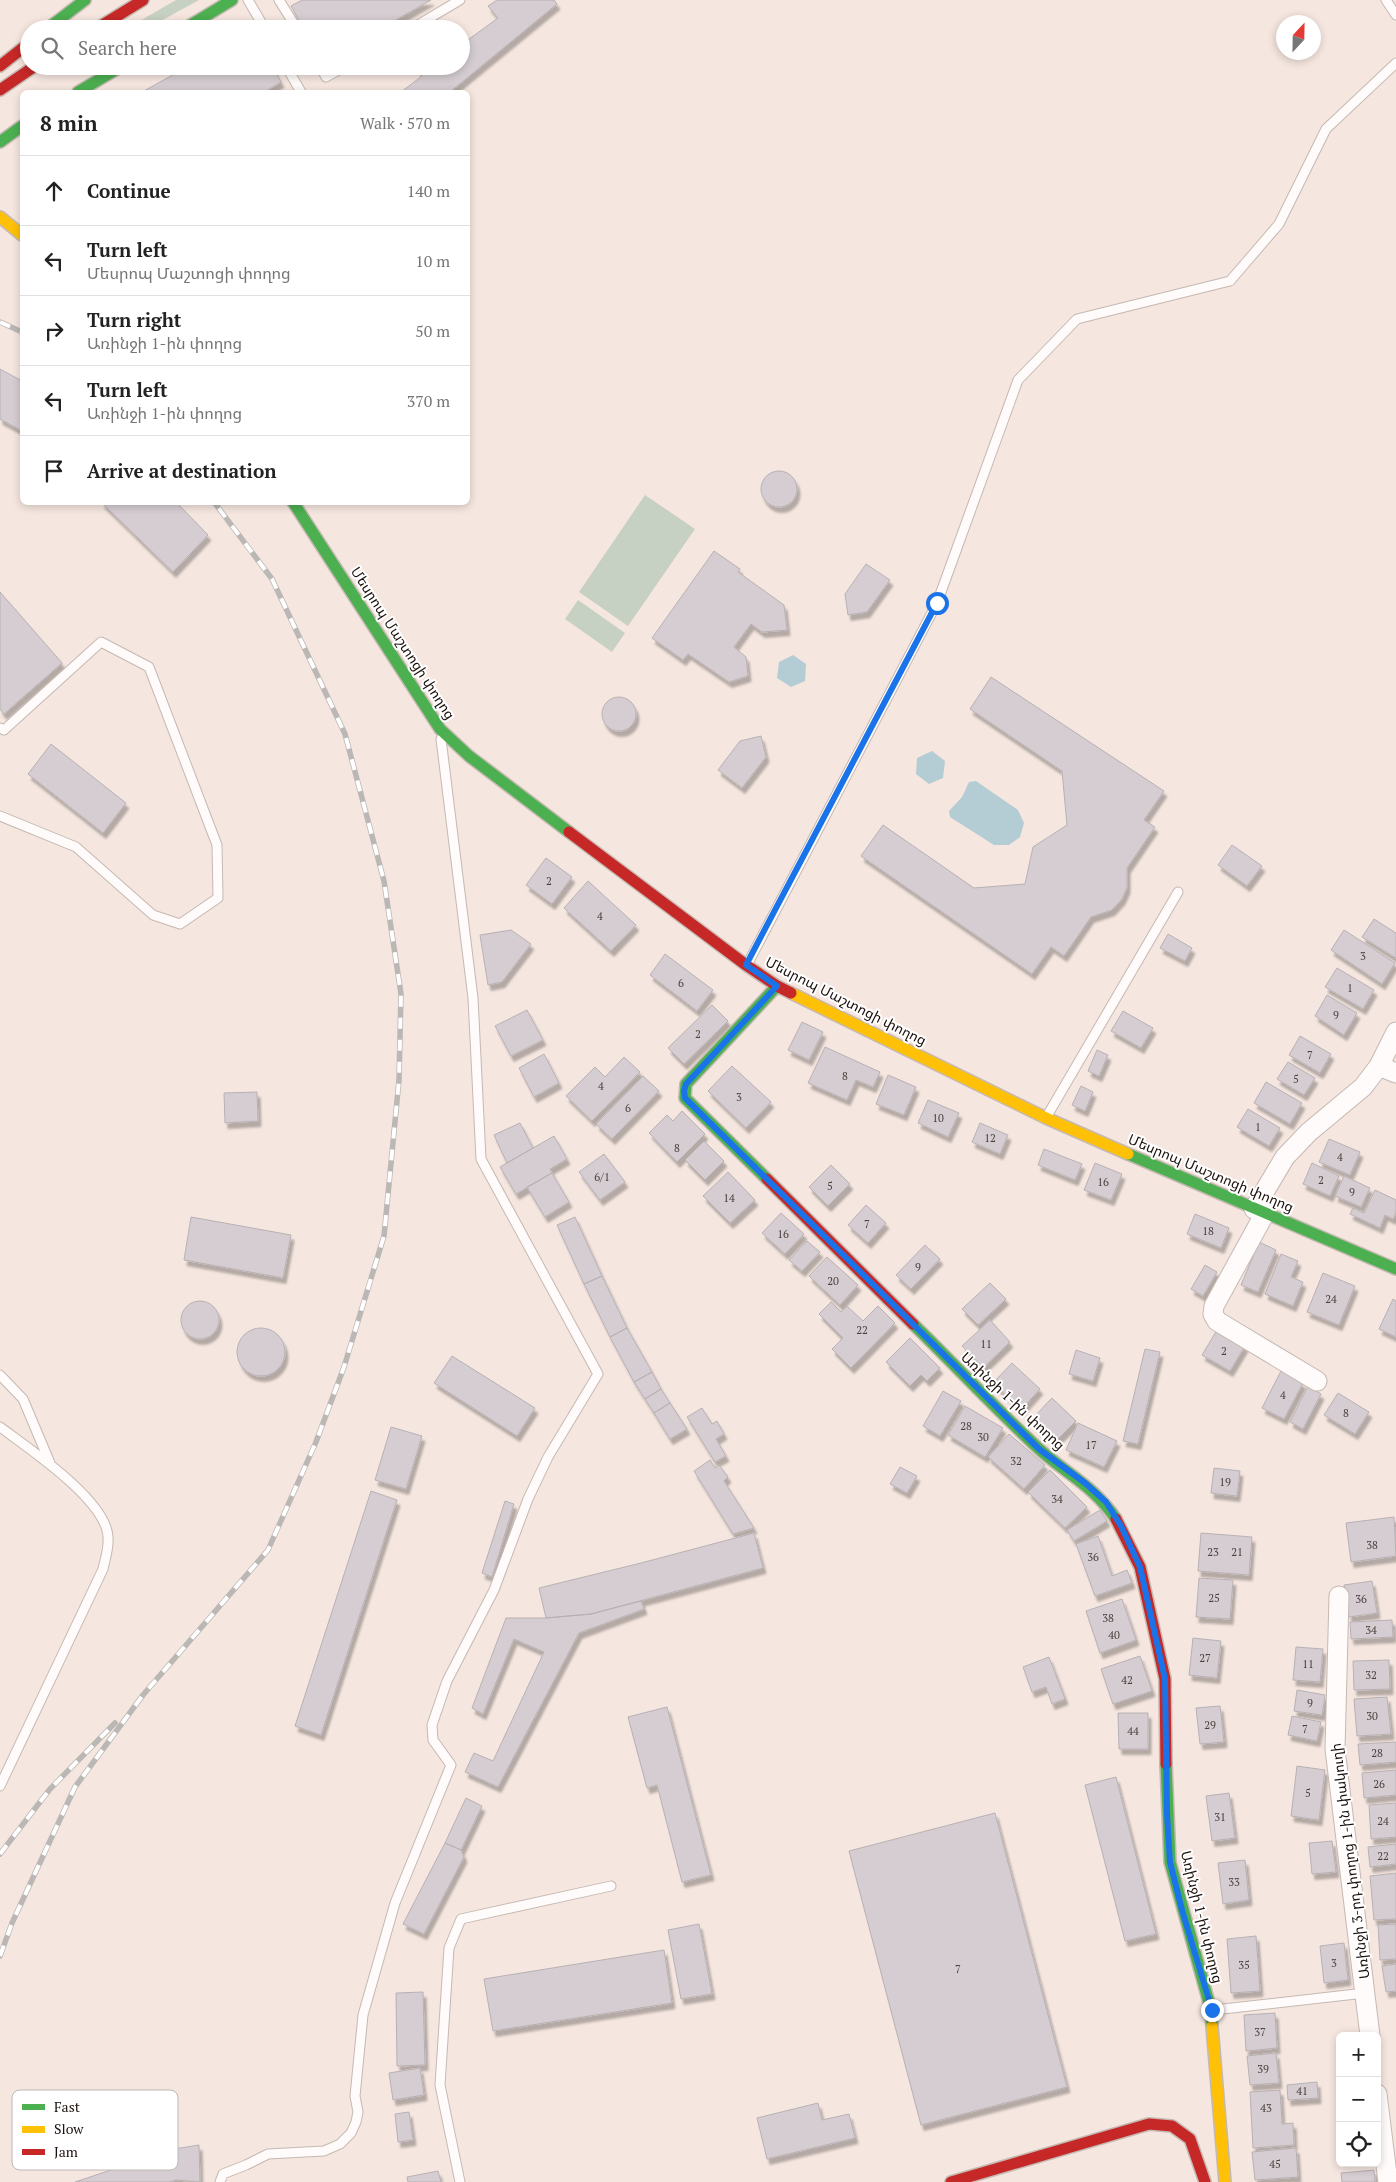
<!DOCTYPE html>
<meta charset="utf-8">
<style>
:root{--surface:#fff;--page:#f2f2f2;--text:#222;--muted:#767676;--line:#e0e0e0}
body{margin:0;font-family:"PT Serif","Noto Sans Armenian",serif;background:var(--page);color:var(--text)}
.controls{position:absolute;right:15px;bottom:15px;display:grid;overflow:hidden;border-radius:8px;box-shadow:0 2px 8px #0003}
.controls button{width:45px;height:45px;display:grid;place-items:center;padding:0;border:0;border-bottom:1px solid var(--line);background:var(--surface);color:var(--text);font:25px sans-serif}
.compass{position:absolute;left:1276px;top:15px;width:45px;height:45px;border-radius:50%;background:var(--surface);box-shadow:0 2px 8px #0003;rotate:22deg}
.stop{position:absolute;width:15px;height:15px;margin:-11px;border:4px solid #1a73e8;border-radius:50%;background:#fff}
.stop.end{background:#1a73e8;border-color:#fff;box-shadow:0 1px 5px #0008}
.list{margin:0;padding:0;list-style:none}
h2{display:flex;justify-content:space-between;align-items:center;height:65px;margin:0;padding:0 20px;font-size:21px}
h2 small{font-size:16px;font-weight:400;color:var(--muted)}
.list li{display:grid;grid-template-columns:32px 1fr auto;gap:15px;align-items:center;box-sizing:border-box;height:70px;padding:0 20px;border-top:1px solid var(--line)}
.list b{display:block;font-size:19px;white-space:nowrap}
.list p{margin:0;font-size:16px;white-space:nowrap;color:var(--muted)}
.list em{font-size:16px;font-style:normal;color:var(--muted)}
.icon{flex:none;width:28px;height:28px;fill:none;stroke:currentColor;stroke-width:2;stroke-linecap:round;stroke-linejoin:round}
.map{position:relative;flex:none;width:1396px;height:2182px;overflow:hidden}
.search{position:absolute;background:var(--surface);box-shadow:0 2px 8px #0003;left:20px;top:20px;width:450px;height:55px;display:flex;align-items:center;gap:12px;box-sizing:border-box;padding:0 18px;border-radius:28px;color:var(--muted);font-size:19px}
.panel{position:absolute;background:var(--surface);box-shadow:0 2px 8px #0003;left:20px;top:90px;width:450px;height:415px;border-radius:8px}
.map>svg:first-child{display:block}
.green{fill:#c7d1c3}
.water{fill:#b4ccd4}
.building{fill:#d5cdd1;stroke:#b8b1b4;filter:url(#shadow)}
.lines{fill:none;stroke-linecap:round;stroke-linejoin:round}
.lane-casing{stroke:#c5b9b2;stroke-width:11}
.street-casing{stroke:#c5b9b2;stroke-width:21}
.fast-casing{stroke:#c5b9b2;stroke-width:14}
.slow-casing{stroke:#c5b9b2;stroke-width:14}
.jam-casing{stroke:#c5b9b2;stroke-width:14}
.lane{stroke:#fefbfa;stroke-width:9}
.street{stroke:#fefbfa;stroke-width:19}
.fast{stroke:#4caf50;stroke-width:11}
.slow{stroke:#ffc107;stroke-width:11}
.jam{stroke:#c62828;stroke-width:11}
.rail-casing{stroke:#bab7b5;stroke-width:5.5}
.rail{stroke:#fff;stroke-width:4;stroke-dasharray:11;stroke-linecap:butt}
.route{stroke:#1a73e8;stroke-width:6}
.labels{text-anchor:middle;stroke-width:4;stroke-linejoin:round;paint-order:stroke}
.number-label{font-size:11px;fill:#4a403d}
.street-label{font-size:14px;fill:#1c110c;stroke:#fff}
.key{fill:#fff;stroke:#bbb8b6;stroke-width:1}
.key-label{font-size:14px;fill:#1c110c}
</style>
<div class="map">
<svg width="1396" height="2182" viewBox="0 0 1396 2182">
<defs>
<filter id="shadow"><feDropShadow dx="3" dy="5.5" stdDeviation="1" flood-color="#0004"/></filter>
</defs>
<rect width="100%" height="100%" fill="#f5e6df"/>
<path class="green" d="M176,0h23l-53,29h-20z
M645,495l50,34 -67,97 -49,-34z
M578,600l47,33 -13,19 -47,-33z"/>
<path class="water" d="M793,655l13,9 -1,17 -14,6 -14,-9 2,-16z
M932,751l13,10 -2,17 -14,6 -13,-10 1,-16z
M976,781l42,29 6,13 -4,14 -11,8h-15l-44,-28 -1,-6 13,-14 7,-15z"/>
<path class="building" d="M302,0h129l-51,29h-76l-13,-23z
M497,0h57l3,4 -107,88h-49l21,-16 -7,-10h46v-21l37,-27 -10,-12z
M189,66h83l9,16 -13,8 2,2h-128z
M0,369l22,12v50l-22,-12z
M761 489a18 18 0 1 1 36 0a18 18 0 1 1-36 0Z
M101,502h75l32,33 -35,37z
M714,551l26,18 -2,3 46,33 3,25 -25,2 -11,-8 -17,23 12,10 2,19 -19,6 -41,-28 -5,6 -31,-22z
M866,564l24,16 -23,32 -19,3 -3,-21z
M0,592l62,71 -58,51 -4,-5z
M991,677l173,114 -20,29 11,7 -28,41v20l-5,11 -10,11 -21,7 -27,39 -13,-9 -19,27 -171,-118 22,-31 91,63 51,-4 8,-37 34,-22 -5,-54 -92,-62z
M602 714a17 17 0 1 1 34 0a17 17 0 1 1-34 0Z
M761,736l5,21 -24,31 -24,-18 22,-29z
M51,744l75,59 -23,30 -75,-59z
M1232,845l30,21 -15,20 -29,-21z
M546,858l26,19 -20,27 -26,-19z
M588,881l48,44 -25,26 -47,-43z
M1374,919l22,14v25l-34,-21z
M511,930l20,14 -29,38 -14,3 -8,-50z
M1344,930l51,33 -13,21 -51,-34z
M1168,934l24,14 -7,13 -25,-13z
M665,954l48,36 -16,21 -47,-36z
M1337,968l37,22 -11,19 -38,-22z
M1327,995l30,18 -13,22 -29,-19z
M712,1005l16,16 -44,43 -16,-16z
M527,1010l16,30 -32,16 -16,-30z
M1123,1011l30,17 -12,20 -30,-17z
M802,1022l21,10 -14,28 -21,-10z
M1300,1036l31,18 -11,19 -31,-18z
M825,1047l55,25 -7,15 -17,-7 -9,20 -39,-17z
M1097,1050l11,5 -9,21 -11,-5z
M544,1054l15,29 -25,14 -15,-29z
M624,1057l16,15 -48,49 -26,-25 29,-29 10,10z
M1288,1062l27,16 -11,17 -27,-16z
M732,1066l39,36 -25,26 -38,-37z
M888,1075l28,12 -12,28 -28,-11z
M643,1076l16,15 -47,48 -16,-15z
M1266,1082l36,21 -12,21 -36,-21z
M1081,1086l12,6 -8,19 -13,-6z
M257,1092l1,29 -33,2 -1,-30z
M928,1100l31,13 -11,24 -30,-14z
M1248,1109l32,19 -11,18 -32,-19z
M682,1111l23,23 -28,28 -28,-29 18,-18 6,6z
M520,1123l13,25 -26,15 -13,-28z
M980,1123l28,12 -8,19 -28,-12z
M554,1136l13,23 -17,10 2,4 -36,21 -16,-27z
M1329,1139l31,13 -10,23 -31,-13z
M704,1141l20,20 -19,19 -20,-20z
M1044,1149l38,15 -7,16 -37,-15z
M604,1154l21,28 -25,18 -21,-28z
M1095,1163l27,11 -11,26 -27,-10z
M1312,1163l27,13 -9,20 -27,-12z
M831,1165l19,19 -22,22 -19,-19z
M728,1172l27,28 -25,23 -27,-27z
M552,1173l17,29 -24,15 -18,-30z
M1344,1176l26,12 -9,19 -26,-11z
M1375,1190l21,10v13l-3,6 -8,-4 -5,13 -30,-14 3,-6 11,5z
M866,1205l20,18 -18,20 -20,-18z
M781,1213l23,21 -19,20 -23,-21z
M1195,1214l34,14 -8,20 -34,-14z
M191,1217l100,18 -8,43 -99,-18z
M575,1217l27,59 -18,8 -27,-59z
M807,1241l13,11 -18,19 -13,-11z
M1259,1242l17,8 -18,42 -17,-7z
M925,1245l15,14 -29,30 -15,-14z
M1281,1254l17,7 -7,16 12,5 -10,24 -28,-12z
M827,1257l31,28 -18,20 -31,-29z
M1205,1265l12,7 -14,24 -12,-7z
M1323,1273l32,13 -16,39 -32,-13z
M602,1276l25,52 -17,9 -26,-53z
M990,1283l16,16 -28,26 -16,-16z
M1393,1299l3,2v36l-17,-8z
M181 1320a19 19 0 1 1 38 0a19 19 0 1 1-38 0Z
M831,1302l10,10 6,-6 16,15 15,-15 17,17 -44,45 -19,-19 11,-11 -24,-24z
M990,1320l20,22 -27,26 -21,-22z
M237 1352a24 24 0 1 1 48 0a24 24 0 1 1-48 0Z
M627,1328l25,44 -18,10 -24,-45z
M1217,1330l28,16 -15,25 -28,-16z
M910,1338l30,30 -13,13 -6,-6 -11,11 -24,-24z
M1145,1349l15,3 -22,92 -15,-3z
M1076,1350l24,8 -7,23 -24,-7z
M452,1356l83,52 -18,28 -83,-53z
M1012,1363l28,26 -19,21 -28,-27z
M1281,1371l22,12 -19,36 -22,-11z
M652,1372l9,17 -16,10 -11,-17z
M1308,1386l13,8 -18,35 -13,-7z
M661,1389l9,14 -16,10 -9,-14z
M943,1391l18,10 -21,35 -17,-10z
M1338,1393l31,19 -14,22 -31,-19z
M1052,1398l24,23 -21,21 -24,-22z
M670,1403l17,26 -17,10 -16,-26z
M965,1406l38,22 -18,29 -37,-22z
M702,1408l10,16 5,-3 7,13 -8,5 10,17 -11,6 -28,-45z
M1078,1423l39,18 -13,26 -38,-17z
M391,1427l31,9 -16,53 -31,-9z
M1009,1434l36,31 -21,24 -36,-32z
M710,1460l5,8 4,-3 9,12 -4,4 30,47 -21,6 -39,-63z
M900,1467l17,9 -10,17 -17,-9z
M1214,1468l26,3 -3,25 -26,-3z
M1050,1470l37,37 -22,21 -37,-36z
M371,1491l26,9 -76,235 -26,-9z
M505,1501l9,3 -22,73 -10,-4z
M1100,1510l7,11 -33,20 -7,-11z
M1394,1517l2,39 -45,6 -5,-39z
M754,1533l9,35 -172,46 -45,4 -7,-30 102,-25z
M1201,1533l51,4 -3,38 -51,-4z
M1098,1536l14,40 15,-6 5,13 -37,13 -19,-52z
M1199,1578l34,2 -3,39 -34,-2z
M1372,1581l5,32 -28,4 -5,-32z
M1122,1599l14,41 -36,13 -14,-42z
M641,1601l3,8 -65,24 -81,154 -33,-15 9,-19 19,8 51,-109 -30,-13 -31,75 -11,-6 34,-90h40l45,-4z
M1392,1620l1,17 -42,2 -1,-17z
M1193,1638l28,3 -4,37 -28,-3z
M1296,1647l27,2 -3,33 -27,-2z
M1140,1656l12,35 -39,13 -12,-35z
M1049,1657l16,42 -13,5 -6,-17 -14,5 -9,-25z
M1389,1660l1,29 -36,1 -1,-29z
M1297,1690l28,5 -3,20 -28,-4z
M1387,1697l4,37 -34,2 -3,-37z
M1220,1706l4,36 -24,2 -4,-36z
M667,1707l44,168 -29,7 -25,-97 -10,3 -19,-71z
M1118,1713h30v36h-29z
M1292,1716l29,6 -4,19 -29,-6z
M1396,1742v20l-36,3 -2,-21z
M1297,1766l28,4 -6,50 -28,-4z
M1396,1770v25l-32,3 -2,-25z
M1116,1777l40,157 -31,7 -40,-156z
M1229,1793l6,45 -23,3 -6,-45z
M466,1798l16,8 -21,44 -16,-7z
M1396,1803v34l-25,2 -2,-34z
M995,1813l72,274 -146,38 -72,-274z
M1332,1841l4,31 -24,2 -3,-31z
M445,1843l16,7 3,7 -40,77 -21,-10z
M1396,1844v20l-26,3 -2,-20z
M1245,1860l4,40 -26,4 -5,-41z
M1396,1873v46l-22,1 -4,-44z
M699,1924l13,70 -31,5 -13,-69z
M1396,1924v35l-16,1 -2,-35z
M1256,1936l4,55 -29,2 -4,-54z
M1344,1943l4,37 -24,3 -4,-37z
M664,1950l8,53 -179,28 -9,-52z
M1396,1964v27l-10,1 -4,-26z
M423,1992l2,73 -28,1 -1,-73z
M1275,2013l2,35 -31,3 -2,-36z
M1276,2053l3,30 -29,2 -3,-29z
M420,2068l4,27 -31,5 -4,-27z
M1317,2082l1,16 -30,2 -1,-15z
M1280,2090l2,34 11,-1 1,22 -41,3 -3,-56z
M818,2103l4,17 27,-6 6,24 -88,21 -10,-41z
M409,2112l4,28 -15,2 -3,-28z
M199,2145l1,37 -24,-2 -6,2h-95l99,-33z
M1296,2148l2,29 -43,3 -3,-28z
M1374,2170l1,12h-33l-1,-9z
M438,2171l3,11h-33l-1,-5z"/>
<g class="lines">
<g class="lane-casing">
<path id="lane" d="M248,0l17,29
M279,0l18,29
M1386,0l10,15
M411,29l49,-29
M286,66l15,26
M320,66l6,11 20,-11
M0,728l4,2 97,-88 48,25 68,178 1,53 -38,26 -27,-9 -77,-68 -76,-31
M748,963l189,-360 81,-223 59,-61 153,-38 49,-57 47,-95 70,-66
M1047,1116l131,-224
M0,1375l23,24 27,64
M0,1427c28,21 108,74 108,111 1,10 -3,21 -5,31l-103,217
M1214,2010l151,-17
M220,2182l3,-8 23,-9 22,-11 56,-3 16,-7 11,-11 5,-11 2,-10 -3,-16 8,-81 32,-112 56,-138 -18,-25 -1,-15 15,-44 47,-91 34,-91 20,-42 50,-83 -117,-215 -8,-161 -32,-259
M460,2182l-20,-97 9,-137 12,-29 150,-33"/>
</g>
<g class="street-casing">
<path id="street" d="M1379,1066l17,-34
M1254,1209l31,-52 24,-25 54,-45 16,-21 17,7
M1265,1213l-51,93 -1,8 4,7 100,60
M1339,1596l-4,153 35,287
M1377,2094l11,88"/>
</g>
<g class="fast-casing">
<path id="fast" d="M47,29l38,-29
M184,29l48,-29
M78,92l44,-26
M0,142l22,-16
M293,502l147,227 29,27 100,76
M1128,1154l268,115
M767,1179l-82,-81 1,-14 91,-98
M913,1324c42,41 82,84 125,124 28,26 55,37 78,71
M1166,1764l4,98 41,148 1,16"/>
</g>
<g class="slow-casing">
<path id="slow" d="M0,217l22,18
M791,993l255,125 82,36
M1212,2026l13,156"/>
</g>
<g class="jam-casing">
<path id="jam" d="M96,29l47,-29
M0,66l29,-23
M0,90l35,-24
M569,832l177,133 31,21 14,7
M767,1179l146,145
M1116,1519l24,48 25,112 1,85
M951,2182l198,-58 23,2 18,13 15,43"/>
</g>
<use href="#lane" class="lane"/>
<use href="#street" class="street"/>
<use href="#fast" class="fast"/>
<use href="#slow" class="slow"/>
<use href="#jam" class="jam"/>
<g class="rail-casing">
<path id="rail" d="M0,322l22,10
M0,1854l50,-65 65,-66
M0,1956l12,-33 63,-136 68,-92 125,-145 48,-108 28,-75 40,-131 15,-156 2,-86 -17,-113 -39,-147 -73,-155 -58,-77"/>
</g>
<use href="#rail" class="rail"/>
</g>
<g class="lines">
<path class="route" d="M937,603l-191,362 31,21 -91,98 -2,7 1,7 354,351 46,34 21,19 15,24 19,41 25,112 2,135 3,48 12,48 30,100"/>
</g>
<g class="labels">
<g class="number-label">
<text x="549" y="885">2</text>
<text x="600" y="920">4</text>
<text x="1363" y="960">3</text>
<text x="681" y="987">6</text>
<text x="1350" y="992">1</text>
<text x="1336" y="1019">9</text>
<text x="698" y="1038">2</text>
<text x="1310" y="1059">7</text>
<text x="845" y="1080">8</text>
<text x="1296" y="1083">5</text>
<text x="601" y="1090">4</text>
<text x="739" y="1101">3</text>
<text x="628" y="1112">6</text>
<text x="938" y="1122">10</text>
<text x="1258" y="1131">1</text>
<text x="990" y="1142">12</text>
<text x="677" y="1152">8</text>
<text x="1340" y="1161">4</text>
<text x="602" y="1181">6/1</text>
<text x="1321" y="1184">2</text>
<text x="1103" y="1186">16</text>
<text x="830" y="1190">5</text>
<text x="1352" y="1196">9</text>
<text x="729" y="1202">14</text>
<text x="867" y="1228">7</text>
<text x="1208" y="1235">18</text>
<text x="783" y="1238">16</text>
<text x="918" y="1271">9</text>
<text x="833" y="1285">20</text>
<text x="1331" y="1303">24</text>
<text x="862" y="1334">22</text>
<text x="986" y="1348">11</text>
<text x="1224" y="1355">2</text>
<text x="1283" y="1399">4</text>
<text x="1346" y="1417">8</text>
<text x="966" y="1430">28</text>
<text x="983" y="1441">30</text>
<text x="1091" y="1449">17</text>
<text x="1016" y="1465">32</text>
<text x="1225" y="1486">19</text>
<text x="1057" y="1503">34</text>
<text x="1372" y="1549">38</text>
<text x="1213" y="1556">23</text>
<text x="1237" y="1556">21</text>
<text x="1093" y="1561">36</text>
<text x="1214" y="1602">25</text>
<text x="1361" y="1603">36</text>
<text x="1108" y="1622">38</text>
<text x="1371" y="1634">34</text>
<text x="1114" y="1639">40</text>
<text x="1205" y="1662">27</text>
<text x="1308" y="1668">11</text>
<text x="1371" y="1679">32</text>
<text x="1127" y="1684">42</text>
<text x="1310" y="1707">9</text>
<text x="1372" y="1720">30</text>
<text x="1210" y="1729">29</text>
<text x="1305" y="1733">7</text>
<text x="1133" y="1735">44</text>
<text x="1377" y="1757">28</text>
<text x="1379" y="1788">26</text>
<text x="1308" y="1797">5</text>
<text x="1220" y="1821">31</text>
<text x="1383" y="1825">24</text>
<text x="1383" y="1860">22</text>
<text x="1234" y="1886">33</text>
<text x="1334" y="1967">3</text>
<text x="1244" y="1969">35</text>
<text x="958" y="1973">7</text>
<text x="1260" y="2036">37</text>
<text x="1263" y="2073">39</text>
<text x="1302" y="2095">41</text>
<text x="1266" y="2112">43</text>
<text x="1275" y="2168">45</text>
</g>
<g class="street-label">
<text transform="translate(403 643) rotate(57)" y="5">Մեսրոպ Մաշտոցի փողոց</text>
<text transform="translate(846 1001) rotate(27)" y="5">Մեսրոպ Մաշտոցի փողոց</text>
<text transform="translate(1211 1173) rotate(23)" y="5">Մեսրոպ Մաշտոցի փողոց</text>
<text transform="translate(1013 1401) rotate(43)" y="5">Առինջի 1-ին փողոց</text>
<text transform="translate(1350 1861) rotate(-97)" y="5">Առինջի 3-րդ փողոց 1-ին փակուղի</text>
<text transform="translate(1202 1917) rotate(76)" y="5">Առինջի 1-ին փողոց</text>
</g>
</g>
<rect x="12" y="2090" width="166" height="80" rx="8" class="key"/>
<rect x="22" y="2104" width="23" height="6" fill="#4caf50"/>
<rect x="22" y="2126" width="23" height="7" fill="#ffc107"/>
<rect x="22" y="2149" width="23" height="6" fill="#c62828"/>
<g class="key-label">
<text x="54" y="2112">Fast</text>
<text x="54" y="2134">Slow</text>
<text x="54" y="2157">Jam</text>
</g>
</svg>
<div class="controls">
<button>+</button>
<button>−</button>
<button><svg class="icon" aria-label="locate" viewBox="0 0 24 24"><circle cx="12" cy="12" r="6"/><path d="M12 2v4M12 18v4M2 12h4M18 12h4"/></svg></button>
</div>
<svg class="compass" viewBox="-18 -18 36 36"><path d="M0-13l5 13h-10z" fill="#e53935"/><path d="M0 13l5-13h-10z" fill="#767676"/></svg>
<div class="stop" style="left:937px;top:603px"></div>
<div class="stop end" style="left:1212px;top:2010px"></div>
<div class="search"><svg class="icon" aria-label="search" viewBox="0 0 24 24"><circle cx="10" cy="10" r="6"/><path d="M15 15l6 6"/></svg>Search here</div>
<section class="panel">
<h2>8 min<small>Walk · 570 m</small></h2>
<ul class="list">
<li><svg class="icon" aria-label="ahead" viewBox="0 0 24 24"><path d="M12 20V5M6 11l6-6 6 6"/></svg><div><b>Continue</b></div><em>140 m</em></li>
<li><svg class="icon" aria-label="left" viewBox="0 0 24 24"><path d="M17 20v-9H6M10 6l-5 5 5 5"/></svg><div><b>Turn left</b><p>Մեսրոպ Մաշտոցի փողոց</p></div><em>10 m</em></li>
<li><svg class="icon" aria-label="right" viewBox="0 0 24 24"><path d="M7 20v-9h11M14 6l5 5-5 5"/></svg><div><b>Turn right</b><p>Առինջի 1-ին փողոց</p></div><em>50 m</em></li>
<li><svg class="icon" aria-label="left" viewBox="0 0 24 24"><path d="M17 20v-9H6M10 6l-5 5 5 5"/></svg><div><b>Turn left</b><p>Առինջի 1-ին փողոց</p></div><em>370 m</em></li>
<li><svg class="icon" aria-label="arrive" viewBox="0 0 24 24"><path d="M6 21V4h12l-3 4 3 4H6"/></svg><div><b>Arrive at destination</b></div></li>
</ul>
</section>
</div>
